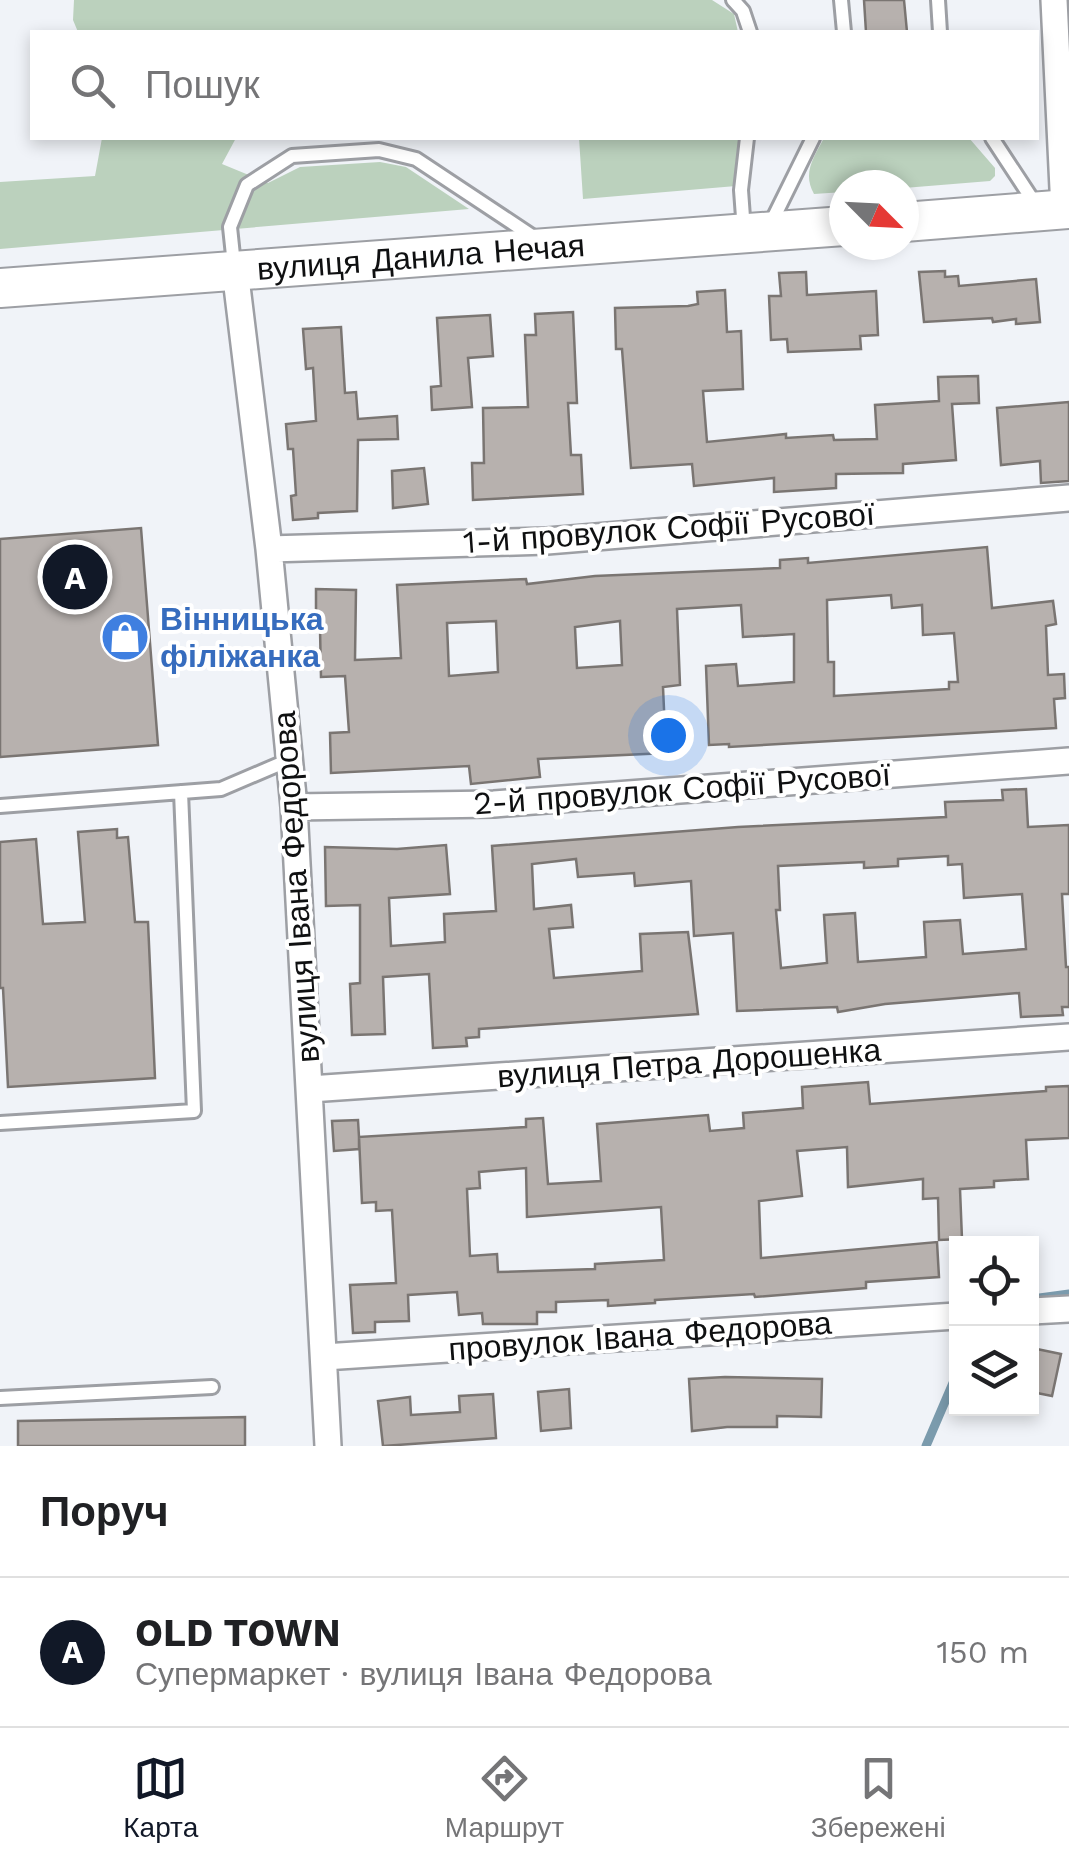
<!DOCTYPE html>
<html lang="uk">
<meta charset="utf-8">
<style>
:root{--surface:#fff;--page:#f6f6f6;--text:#202124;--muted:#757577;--line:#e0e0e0;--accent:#111827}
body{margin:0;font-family:"Work Sans",sans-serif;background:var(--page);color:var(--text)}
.controls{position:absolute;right:30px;bottom:30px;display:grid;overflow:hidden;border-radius:0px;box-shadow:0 5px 15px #0003}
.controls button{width:90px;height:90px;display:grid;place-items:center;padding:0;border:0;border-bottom:2px solid var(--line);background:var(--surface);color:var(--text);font:50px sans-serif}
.compass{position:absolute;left:829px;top:170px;width:90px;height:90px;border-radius:50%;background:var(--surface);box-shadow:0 5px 15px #0003;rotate:114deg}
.you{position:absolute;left:668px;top:735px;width:35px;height:35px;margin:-25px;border:8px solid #fff;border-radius:50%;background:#1a73e8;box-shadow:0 0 0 15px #1a73e833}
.badge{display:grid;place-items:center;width:65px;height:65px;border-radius:50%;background:var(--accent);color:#fff;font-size:32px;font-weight:700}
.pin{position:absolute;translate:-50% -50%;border:5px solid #fff;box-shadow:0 2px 10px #0006}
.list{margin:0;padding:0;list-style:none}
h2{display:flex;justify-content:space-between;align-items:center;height:130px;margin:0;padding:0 40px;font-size:42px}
h2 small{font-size:32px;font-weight:400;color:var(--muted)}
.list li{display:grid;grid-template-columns:65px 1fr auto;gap:30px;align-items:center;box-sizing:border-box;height:150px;padding:0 40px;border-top:2px solid var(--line)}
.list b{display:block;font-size:38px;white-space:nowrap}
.list p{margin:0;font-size:32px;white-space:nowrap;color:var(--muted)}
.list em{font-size:32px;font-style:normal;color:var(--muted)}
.icon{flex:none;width:55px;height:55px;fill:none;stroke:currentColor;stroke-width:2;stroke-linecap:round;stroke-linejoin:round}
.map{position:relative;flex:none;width:1069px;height:1446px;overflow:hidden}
.search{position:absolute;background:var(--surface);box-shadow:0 5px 15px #0003;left:30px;right:30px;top:30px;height:110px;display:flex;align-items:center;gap:25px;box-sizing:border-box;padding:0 35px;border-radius:0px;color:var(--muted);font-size:38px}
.sheet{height:280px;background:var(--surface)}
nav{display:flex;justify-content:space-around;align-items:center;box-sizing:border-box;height:140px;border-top:2px solid var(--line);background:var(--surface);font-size:28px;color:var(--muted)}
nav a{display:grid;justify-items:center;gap:5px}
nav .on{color:var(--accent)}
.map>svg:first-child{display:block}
.green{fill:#bbd1bd}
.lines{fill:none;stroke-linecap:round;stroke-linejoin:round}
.stream{stroke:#7b9bad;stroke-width:9}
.building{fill:#b7b1ae;stroke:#7a7572;stroke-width:2.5;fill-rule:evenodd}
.lane-casing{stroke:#9d9fa4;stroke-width:18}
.street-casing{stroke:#9d9fa4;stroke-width:30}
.secondary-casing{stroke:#9d9fa4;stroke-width:42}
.lane{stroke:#fff;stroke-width:12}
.street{stroke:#fff;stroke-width:25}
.secondary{stroke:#fff;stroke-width:38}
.labels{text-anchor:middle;stroke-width:8;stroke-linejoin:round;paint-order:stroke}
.street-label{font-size:32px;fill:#0f1011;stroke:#fff}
.shop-label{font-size:32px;font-weight:bold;fill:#366cbe;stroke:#fff;text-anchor:start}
</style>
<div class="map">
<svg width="1069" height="1446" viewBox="0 0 1069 1446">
<rect width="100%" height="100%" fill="#f0f3f8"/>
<path class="green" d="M74,0h638l22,14 4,18h-660l-5,-12z
M102,138h134l-14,26 46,19 32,-16 80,-5 26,5 63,42 -469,40v-67l95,-6z
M579,138h161l-4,48 -153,13z
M824,138h145l26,30v8l-5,5 -86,7v-3h-60v7l-30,2c-12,-21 0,-37 10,-56z"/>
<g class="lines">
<path class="stream" d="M1032,1299l37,-5
M926,1446l30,-70"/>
</g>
<path class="building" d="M864,0h40l3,32h-41z
M945,271v6l13,-1 1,10 77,-7 4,43 -24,2v-5l-23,3 -1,-4 -68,4 -5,-50z
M806,272l1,23 69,-4 2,44 -18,1 1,13 -73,3 -1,-13 -16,1 -2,-44h12l-2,-23z
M725,290l2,42 14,-1 2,58 -40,2 4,51 79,-8v4l47,-3 1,5 43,-1 -2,-34 64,-4 -1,-24 40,-1 1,27 -27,1 4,56 -53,4v9l-67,1v14l-62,4v-14l-80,8 -2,-22 -61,4 -9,-119h-6l-1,-41 73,-2 10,-2 -1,-12z
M573,312l4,91h-9l3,52h10l2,39 -110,6 -1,-37h12l-1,-55 45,-1 -3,-72h11l-1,-21z
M490,315l3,41 -25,2 4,49 -40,3 -1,-23 10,-1 -4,-68z
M341,327l4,66 11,-1 2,27 39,-3 1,23 -40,1 -1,71 -39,2v5l-25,2 -2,-24 5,-1 -3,-46h-5l-2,-25 30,-3 -3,-53 -7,1 -3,-40z
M1069,402v79l-28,2 -1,-22 -39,4 -4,-57z
M424,468l4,36 -35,4 -1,-37z
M141,528l17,217 -158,12v-218z
M987,547l5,61 61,-7 3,23 -10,2 2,49 16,-1 1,24 -11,1 2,29 -327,19v-3l-20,1 -3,-79 30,-2 2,22 56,-4v-48l-51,3 -2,-32 -64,4 3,76 -17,2 3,66 -128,6 2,18 -69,7 -2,-18 -138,7 -1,-40 19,-1 -4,-56 -24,1 -1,-48h-4v-40l40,1 -1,70 46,-2 -4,-73 129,-6 1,5 68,-8 185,-8v-8l28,-2v5zM891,595l1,13 30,-3 1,30 31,-2 4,49h-9v7l-115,7v-34h-6l-1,-62zM496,621l2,51 -49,4 -2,-53zM620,621l2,44 -45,3 -2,-41z
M1026,789l2,38 41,-2v69h-7l4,73h3v40h-7l1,8 -42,2 -2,-24 -134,11 -47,8 -1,-5 -100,4 -4,-78 -39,3 -3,-55 -56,5 -1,-13 -56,4 -2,-18 -44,5 2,45 37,-4 2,22 -24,2 5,49 88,-7 -2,-37 48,-2 10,82 -219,15v8l-13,1 1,8 -34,2 -4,-74 -46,3 2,57 -33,1 -2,-51 10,-1v-78l-34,1 -1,-59 72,2 49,-4 4,49 -61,4 2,48 54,-4 -1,-28 52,-3 -4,-65 246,-19 208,-10 -1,-15 58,-2 -1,-10zM948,856v9l14,-1 2,34 58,-4 4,55 -63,5 -3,-34 -36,2 2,35 -68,5 -3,-49 -31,2 3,48 -46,5 -5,-58h4l-2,-44 86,-4v6l34,-2v-7z
M117,829v9l11,-1 7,85h13l7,156 -147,9 -5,-99h-3v-146l36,-3 7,85 42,-2 -7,-90z
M868,1082l2,22 176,-13v-4l23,-1v52l-43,2 2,39 -34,2v6l-34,2 2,50 -23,1 -1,-42 -15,1v-20l-75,8 -1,-40 -50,4 5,45 -43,5 2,57 176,-16 2,35 -73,5v6l-111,9 -1,-3 -99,6v3l-47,3v-6l-52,2v10h-19v12h-54l-1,-11 -23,2 -2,-23 -49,3 1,26 -34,1v10l-22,1 -3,-48 46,-2 -4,-73 -16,1v-9l-14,1 -3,-66v12l-25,2 -2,-30 26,-1 1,17 167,-10v-8l17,-1 5,66 53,-3 -4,-57 111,-9 2,16 34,-3 -1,-15 60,-5 -1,-21zM526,1168l1,49 134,-10 3,53 -69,4v5l-97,3 -1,-18 -27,2 -3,-67 13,-1 -1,-16z
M1032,1348l29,6 -9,42 -20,-4z
M725,1377l97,2 -1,38 -44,-1v11h-50l-35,4 -3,-52z
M569,1389l2,39 -30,3 -3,-39z
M493,1394l3,44 -113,8 -5,-45 32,-4 1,18 49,-3 -1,-16z
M245,1417v29h-227v-25z"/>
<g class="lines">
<g class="lane-casing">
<path id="lane" d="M733,0l10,11 7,21
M841,0l3,32
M938,0l2,32
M992,138l44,67
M770,225l43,-87
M744,231l-3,-41 6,-52
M234,265l-4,-38 17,-42 45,-29 87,-6 37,9 119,79
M0,806l221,-17 68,-29
M0,1123l194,-12 -13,-319
M0,1398l212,-11"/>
</g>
<g class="street-casing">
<path id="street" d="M1054,0l10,210
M235,270l34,279 25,258 34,639
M269,549l278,-8 522,-43
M294,807l200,-3 575,-43
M310,1089l759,-52
M1032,1311l37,-2
M324,1357l632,-41"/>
</g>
<g class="secondary-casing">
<g id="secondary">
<path d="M904,222l165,-13"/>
<path id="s1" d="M0,288l844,-62"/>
</g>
</g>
<use href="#lane" class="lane"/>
<use href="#street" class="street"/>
<use href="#secondary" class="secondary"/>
</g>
<defs>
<g id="shop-disc" transform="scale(2.5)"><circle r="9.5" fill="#3f7fe0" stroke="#fff"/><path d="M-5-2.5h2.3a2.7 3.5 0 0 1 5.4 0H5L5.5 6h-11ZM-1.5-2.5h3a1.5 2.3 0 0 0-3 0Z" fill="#fff"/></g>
</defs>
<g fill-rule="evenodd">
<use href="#shop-disc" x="125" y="637"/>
</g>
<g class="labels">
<g class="street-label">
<text dy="11" stroke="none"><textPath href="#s1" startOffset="422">вулиця Данила Нечая</textPath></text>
<text transform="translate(669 528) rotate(-4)" y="11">1-й провулок Софії Русової</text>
<text transform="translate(682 789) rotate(-4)" y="11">2-й провулок Софії Русової</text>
<text transform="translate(296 887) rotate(-94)" y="11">вулиця Івана Федорова</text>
<text transform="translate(689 1063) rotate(-4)" y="11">вулиця Петра Дорошенка</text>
<text transform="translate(640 1336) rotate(-4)" y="11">провулок Івана Федорова</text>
</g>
<g class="shop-label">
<text x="160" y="630">Вінницька<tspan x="160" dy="37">філіжанка</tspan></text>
</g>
</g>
</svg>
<div class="controls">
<button><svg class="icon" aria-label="locate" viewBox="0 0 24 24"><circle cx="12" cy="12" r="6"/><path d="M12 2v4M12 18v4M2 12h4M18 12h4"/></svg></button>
<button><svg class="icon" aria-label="layers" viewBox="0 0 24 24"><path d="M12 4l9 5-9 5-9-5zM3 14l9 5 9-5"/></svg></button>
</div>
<svg class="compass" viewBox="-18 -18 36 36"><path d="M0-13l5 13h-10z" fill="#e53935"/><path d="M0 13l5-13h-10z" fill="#757577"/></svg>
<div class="you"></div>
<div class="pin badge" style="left:75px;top:577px">A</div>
<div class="search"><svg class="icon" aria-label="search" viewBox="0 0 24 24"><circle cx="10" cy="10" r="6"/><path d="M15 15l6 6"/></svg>Пошук</div>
</div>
<section class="sheet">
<h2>Поруч<small></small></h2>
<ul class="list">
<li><span class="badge">A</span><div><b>OLD TOWN</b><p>Супермаркет · вулиця Івана Федорова</p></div><em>150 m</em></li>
</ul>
</section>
<nav>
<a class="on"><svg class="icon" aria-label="map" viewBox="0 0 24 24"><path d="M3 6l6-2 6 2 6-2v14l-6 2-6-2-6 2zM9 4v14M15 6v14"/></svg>Карта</a>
<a><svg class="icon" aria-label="directions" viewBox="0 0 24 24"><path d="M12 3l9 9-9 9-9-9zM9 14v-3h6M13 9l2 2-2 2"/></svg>Маршрут</a>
<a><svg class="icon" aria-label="saved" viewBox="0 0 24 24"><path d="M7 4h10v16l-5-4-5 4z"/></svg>Збережені</a>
</nav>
